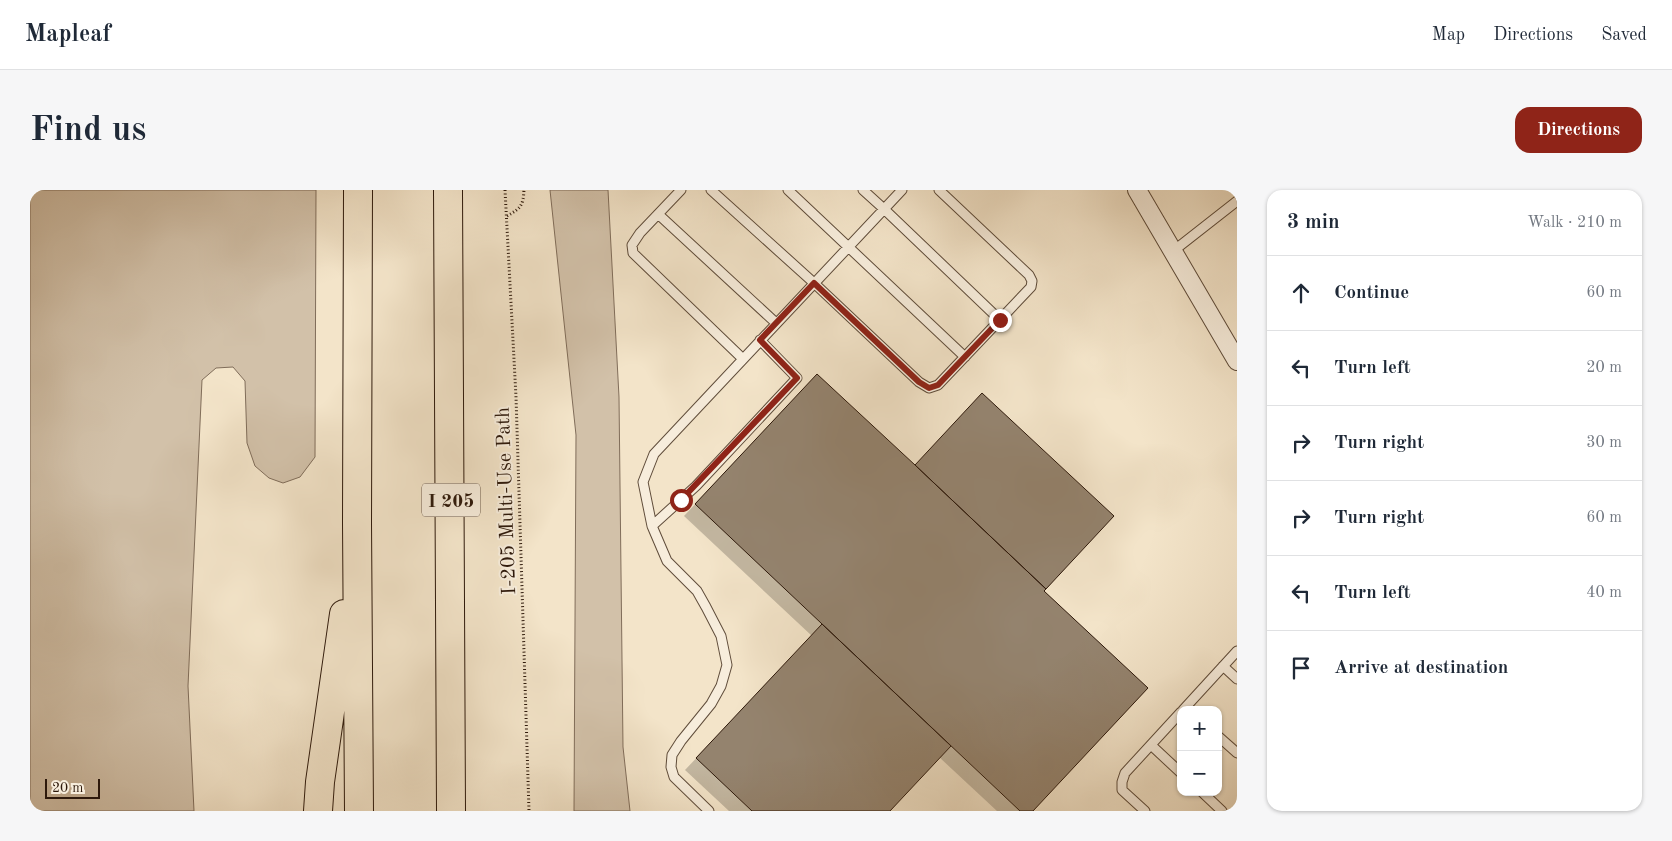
<!DOCTYPE html>
<meta charset="utf-8">
<style>
:root{--surface:#fff;--page:#f6f6f7;--text:#1f2937;--muted:#747a83;--line:#e0e1e3;--accent:#8f2418}
body{margin:0;font-family:"Old Standard TT",serif;background:var(--page);color:var(--text)}
.controls{position:absolute;right:15px;bottom:15px;display:grid;overflow:hidden;border-radius:10px;box-shadow:0 1px 4px #0004}
.controls button{width:45px;height:45px;display:grid;place-items:center;padding:0;border:0;border-bottom:1px solid var(--line);background:var(--surface);color:var(--text);font:25px sans-serif}
.scale{position:absolute;left:15px;bottom:12px;width:55px;box-sizing:border-box;padding-left:5px;border:2px solid #2e190b;border-top:0;font-size:14px;line-height:18px;white-space:nowrap;color:#2e190b;-webkit-text-stroke:4px #f7eddc;paint-order:stroke}
.stop{position:absolute;width:15px;height:15px;margin:-11px;border:4px solid #8f2418;border-radius:50%;background:#fff}
.stop.end{background:#8f2418;border-color:#fff;box-shadow:0 1px 5px #0008}
.list{margin:0;padding:0;list-style:none}
h2{display:flex;justify-content:space-between;align-items:center;height:65px;margin:0;padding:0 20px;font-size:21px}
h2 small{font-size:16px;font-weight:400;color:var(--muted)}
.list li{display:grid;grid-template-columns:32px 1fr auto;gap:15px;align-items:center;box-sizing:border-box;height:75px;padding:0 20px;border-top:1px solid var(--line)}
.list b{display:block;font-size:19px;white-space:nowrap}
.list em{font-size:16px;font-style:normal;color:var(--muted)}
.icon{flex:none;width:28px;height:28px;fill:none;stroke:currentColor;stroke-width:2;stroke-linecap:round;stroke-linejoin:round}
.map{position:relative;flex:none;width:1207px;height:621px;overflow:hidden;border-radius:15px}
header{display:flex;align-items:center;gap:30px;box-sizing:border-box;height:70px;padding:0 25px;background:var(--surface);border-bottom:1px solid var(--line)}
header strong{font-size:24px}
nav{display:flex;gap:28px;margin-inline-start:auto;font-size:18px}
.intro{display:flex;align-items:center;justify-content:space-between;box-sizing:border-box;height:120px;padding:0 30px}
h1{margin:0;font-size:35px}
.button{padding:12px 22px;border-radius:15px;background:var(--accent);color:#fff;font-size:18px;font-weight:700}
main{display:flex;gap:30px;padding:0 30px}
aside{flex:1;background:var(--surface);border-radius:15px;box-shadow:0 1px 4px #0004}
.map>svg:first-child{display:block}
.green{fill:#d2c1a9;stroke:#806d5a}
.shadow{fill:#0003}
.building{fill:#94836e;stroke:#2e190b}
.lines{fill:none;stroke-linecap:round;stroke-linejoin:round}
.lane-casing{stroke:#5f4c3a;stroke-width:11}
.street-casing{stroke:#5f4c3a;stroke-width:20}
.highway-casing{stroke:#2e190b;stroke-width:30}
.path{stroke:#2e190b;stroke-width:3;stroke-dasharray:1 2.5;stroke-linecap:butt}
.lane{stroke:#f7eddc;stroke-width:9}
.street{stroke:#f7eddc;stroke-width:18}
.highway{stroke:#f3e4c9;stroke-width:28}
.route{stroke:#8f2418;stroke-width:6}
.labels{text-anchor:middle;stroke-width:4;stroke-linejoin:round;paint-order:stroke}
.shield{fill:#f7eddc;stroke:#6a594a;stroke-width:1}
.shield-label{font-size:19px;font-weight:bold;fill:#2e190b}
.street-label{font-size:20px;fill:#2e190b;stroke:#f7eddc}
</style>
<header>
<strong>Mapleaf</strong>
<nav><a>Map</a><a>Directions</a><a>Saved</a></nav>
</header>
<div class="intro"><h1>Find us</h1><a class="button">Directions</a></div>
<main>
<div class="map">
<svg width="1207" height="621" viewBox="0 0 1207 621">
<rect width="100%" height="100%" fill="#f3e4c9"/>
<filter id="stains"><feTurbulence type="fractalNoise" baseFrequency=".004" numOctaves="4"/><feColorMatrix values="0 0 0 0 .2 0 0 0 0 .09 0 0 0 0 .02 0 0 0 .5 -.17"/></filter>
<radialGradient id="worn" r=".72"><stop offset=".6" stop-color="#630" stop-opacity="0"/><stop offset="1" stop-color="#630" stop-opacity=".3"/></radialGradient>
<path class="green" d="M0,0h286l-1,267 -15,20 -17,6 -14,-5 -14,-12 -8,-23 -2,-62 -12,-14 -17,1 -14,12 -14,306 6,125h-164z
M520,0h58l11,207 4,350 7,64h-56l2,-376z"/>
<path class="shadow" d="M776,197l236,204 -11,220h-34l-58,-54 -50,54h-160l-44,-41 127,-134 -128,-120z"/>
<path class="building" d="M787,184l98,91 131,124 -2,2 104,97 -115,123h-13l-325,-307z
M952,203l132,123 -68,73 -131,-124z
M792,434l129,122 -61,65h-138l-56,-53z"/>
<g class="lines">
<g class="lane-casing">
<path id="lane" d="M651,0l-41,43 -8,12 1,8 110,106
M681,0l103,93 105,99 10,6 9,-3 93,-98 1,-6 -3,-6 -90,-85
M758,0l177,167
M833,0l21,19 116,111
M628,24l118,109
M1142,62l65,-51
M622,336l44,-40 101,-108 -37,-38
M1193,476l14,13
M1153,520l54,-59
M1188,546l19,17
M1121,555l30,28
M1172,602l20,19
M679,621l-35,-34 -3,-10 1,-12 9,-14 30,-37 10,-18 6,-21 -6,-29 -15,-29 -9,-16 -30,-30 -15,-35 -9,-44 11,-28 248,-264
M1115,621l-23,-21v-8l3,-9 56,-61"/>
</g>
<g class="street-casing">
<path id="street" d="M1107,0l100,171"/>
</g>
<g class="highway-casing">
<path id="highway" d="M328,0l-1,333 2,288
M418,0l3,621
M288,621l2,-29 24,-168"/>
</g>
<path class="path" d="M475,0l11,207 13,414
M477,26c14,-8 16,-10 17,-26"/>
<use href="#lane" class="lane"/>
<use href="#street" class="street"/>
<use href="#highway" class="highway"/>
</g>
<g class="lines">
<path class="route" d="M651,310l116,-122 -37,-38 54,-57 105,99 10,6 9,-3 62,-65"/>
</g>
<g class="labels">
<rect class="shield" x="392" y="293.5" width="58" height="33" rx="4"/>
<g class="shield-label">
<text x="421" y="317">I 205</text>
</g>
<g class="street-label">
<text transform="translate(475 311) rotate(-92)" y="7">I-205 Multi-Use Path</text>
</g>
</g>
<rect width="100%" height="100%" filter="url(#stains)"/>
<rect width="100%" height="100%" fill="url(#worn)"/>
</svg>
<div class="controls">
<button>+</button>
<button>−</button>
</div>
<div class="scale">20 m</div>
<div class="stop" style="left:651px;top:310px"></div>
<div class="stop end" style="left:970px;top:130px"></div>
</div>
<aside>
<h2>3 min<small>Walk · 210 m</small></h2>
<ul class="list">
<li><svg class="icon" aria-label="ahead" viewBox="0 0 24 24"><path d="M12 20V5M6 11l6-6 6 6"/></svg><div><b>Continue</b></div><em>60 m</em></li>
<li><svg class="icon" aria-label="left" viewBox="0 0 24 24"><path d="M17 20v-9H6M10 6l-5 5 5 5"/></svg><div><b>Turn left</b></div><em>20 m</em></li>
<li><svg class="icon" aria-label="right" viewBox="0 0 24 24"><path d="M7 20v-9h11M14 6l5 5-5 5"/></svg><div><b>Turn right</b></div><em>30 m</em></li>
<li><svg class="icon" aria-label="right" viewBox="0 0 24 24"><path d="M7 20v-9h11M14 6l5 5-5 5"/></svg><div><b>Turn right</b></div><em>60 m</em></li>
<li><svg class="icon" aria-label="left" viewBox="0 0 24 24"><path d="M17 20v-9H6M10 6l-5 5 5 5"/></svg><div><b>Turn left</b></div><em>40 m</em></li>
<li><svg class="icon" aria-label="arrive" viewBox="0 0 24 24"><path d="M6 21V4h12l-3 4 3 4H6"/></svg><div><b>Arrive at destination</b></div></li>
</ul>
</aside>
</main>
